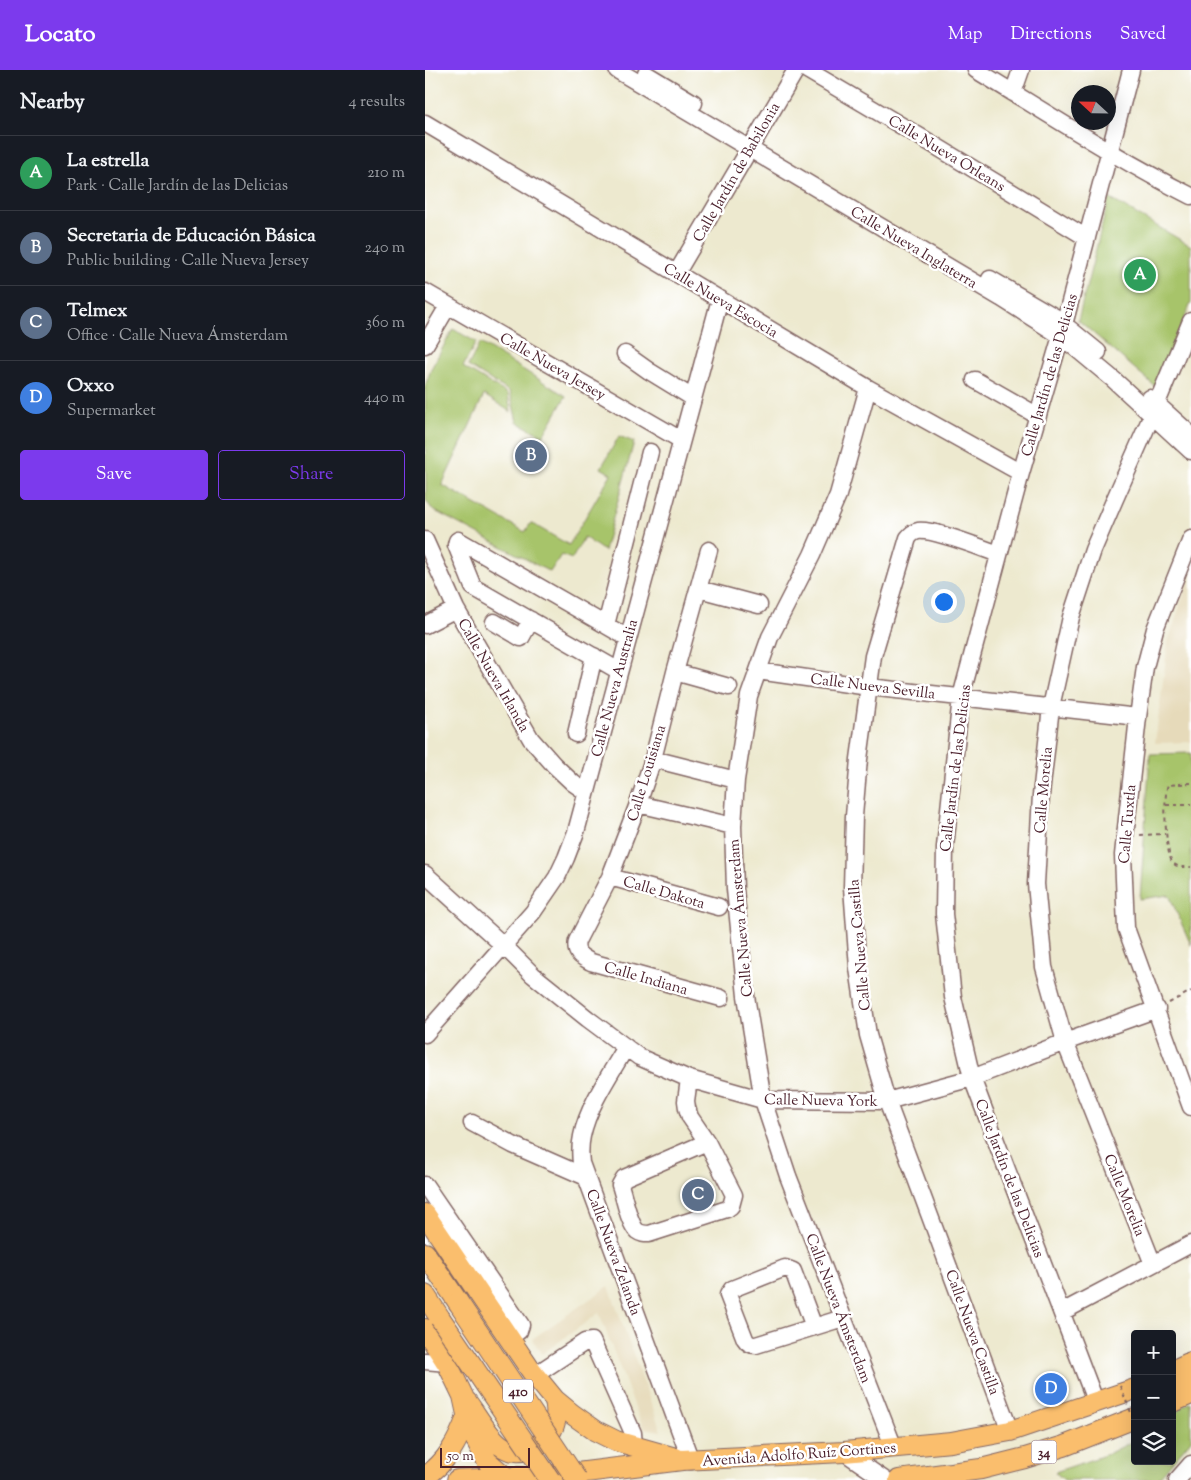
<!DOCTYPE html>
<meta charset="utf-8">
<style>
:root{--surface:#171b24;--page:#20242c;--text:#f1f3f6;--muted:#9ea1a6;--line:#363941;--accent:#7c3aed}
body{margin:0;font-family:"Sorts Mill Goudy",serif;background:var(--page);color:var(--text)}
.controls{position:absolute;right:15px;bottom:15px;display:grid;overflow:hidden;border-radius:5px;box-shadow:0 5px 20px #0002}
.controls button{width:45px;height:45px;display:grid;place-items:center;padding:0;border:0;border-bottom:1px solid var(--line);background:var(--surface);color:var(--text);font:25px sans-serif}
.compass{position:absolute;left:646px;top:15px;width:45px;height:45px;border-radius:50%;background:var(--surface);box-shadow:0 5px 20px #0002;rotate:292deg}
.scale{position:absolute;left:15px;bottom:12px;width:90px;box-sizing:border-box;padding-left:5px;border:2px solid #4a1f2b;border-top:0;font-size:14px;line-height:18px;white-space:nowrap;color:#4a1f2b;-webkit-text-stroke:4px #fff;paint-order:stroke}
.you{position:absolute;left:518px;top:531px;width:18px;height:18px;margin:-12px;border:4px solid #fff;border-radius:50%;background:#1a73e8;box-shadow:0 0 0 8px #1a73e833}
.badge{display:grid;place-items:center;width:32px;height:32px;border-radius:50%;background:var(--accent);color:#fff;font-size:16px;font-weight:700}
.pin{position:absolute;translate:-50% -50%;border:2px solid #fff;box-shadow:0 1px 5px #0006}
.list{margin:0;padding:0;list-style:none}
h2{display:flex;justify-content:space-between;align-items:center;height:65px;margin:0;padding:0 20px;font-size:21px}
h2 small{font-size:16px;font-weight:400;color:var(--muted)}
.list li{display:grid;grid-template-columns:32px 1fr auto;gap:15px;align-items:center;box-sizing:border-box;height:75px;padding:0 20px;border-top:1px solid var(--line)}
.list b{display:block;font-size:19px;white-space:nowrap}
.list p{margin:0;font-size:16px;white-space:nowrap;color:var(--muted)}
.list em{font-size:16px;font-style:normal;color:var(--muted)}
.actions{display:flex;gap:10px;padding:15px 20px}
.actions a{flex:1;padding:11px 0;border:1px solid var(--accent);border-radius:5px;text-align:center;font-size:18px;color:var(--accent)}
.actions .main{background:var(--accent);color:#fff}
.icon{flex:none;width:28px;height:28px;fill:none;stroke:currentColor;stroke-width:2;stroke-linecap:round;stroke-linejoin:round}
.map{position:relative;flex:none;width:766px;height:1410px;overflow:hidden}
header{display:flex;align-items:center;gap:30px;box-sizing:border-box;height:70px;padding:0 25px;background:var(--accent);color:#fff}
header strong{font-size:24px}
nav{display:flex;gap:28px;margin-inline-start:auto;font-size:18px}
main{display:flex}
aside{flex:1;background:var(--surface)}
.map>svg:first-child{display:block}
.built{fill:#e6daba}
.green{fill:#a7c46b;stroke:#78724b}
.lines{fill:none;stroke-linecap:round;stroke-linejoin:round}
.minor-casing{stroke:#836664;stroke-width:19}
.major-casing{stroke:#836664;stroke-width:22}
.path{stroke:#836664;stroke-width:2;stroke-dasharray:4 4;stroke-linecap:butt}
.minor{stroke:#fff;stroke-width:16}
.major{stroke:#fabe6d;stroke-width:20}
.major-bridge-casing{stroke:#836664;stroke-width:22;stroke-linecap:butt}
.path-bridge{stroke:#836664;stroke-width:2;stroke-dasharray:4 4;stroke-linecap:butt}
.major-bridge{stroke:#fabe6d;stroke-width:20}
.labels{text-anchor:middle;stroke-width:5;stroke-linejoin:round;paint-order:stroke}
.shield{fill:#fff;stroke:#80626b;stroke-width:1}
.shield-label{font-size:14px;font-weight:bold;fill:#4a1f2b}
.street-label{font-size:15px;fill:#4a1f2b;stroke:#fff}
</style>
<header>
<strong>Locato</strong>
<nav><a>Map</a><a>Directions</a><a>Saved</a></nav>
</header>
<main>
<aside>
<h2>Nearby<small>4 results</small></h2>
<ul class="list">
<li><span class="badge" style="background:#2e9e5b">A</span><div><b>La estrella</b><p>Park · Calle Jardín de las Delicias</p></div><em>210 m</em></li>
<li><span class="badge" style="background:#5c6f8a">B</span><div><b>Secretaria de Educación Básica</b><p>Public building · Calle Nueva Jersey</p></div><em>240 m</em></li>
<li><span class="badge" style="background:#5c6f8a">C</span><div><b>Telmex</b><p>Office · Calle Nueva Ámsterdam</p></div><em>360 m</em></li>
<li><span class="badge" style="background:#3f7fe0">D</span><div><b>Oxxo</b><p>Supermarket</p></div><em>440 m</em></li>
</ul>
<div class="actions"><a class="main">Save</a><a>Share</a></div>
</aside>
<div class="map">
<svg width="766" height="1410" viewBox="0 0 766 1410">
<rect width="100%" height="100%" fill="#fff"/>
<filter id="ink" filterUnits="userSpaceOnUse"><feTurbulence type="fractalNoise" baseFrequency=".02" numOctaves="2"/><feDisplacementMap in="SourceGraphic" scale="10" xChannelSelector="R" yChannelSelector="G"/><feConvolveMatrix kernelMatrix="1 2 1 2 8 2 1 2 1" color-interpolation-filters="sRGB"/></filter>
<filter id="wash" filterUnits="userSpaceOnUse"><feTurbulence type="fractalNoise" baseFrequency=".0096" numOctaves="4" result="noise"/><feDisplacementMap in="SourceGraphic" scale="20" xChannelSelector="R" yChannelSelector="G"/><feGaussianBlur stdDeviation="1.12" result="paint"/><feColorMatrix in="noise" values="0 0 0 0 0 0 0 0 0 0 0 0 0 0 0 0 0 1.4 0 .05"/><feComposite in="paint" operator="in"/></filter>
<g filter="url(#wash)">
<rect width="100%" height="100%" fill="#ede9cf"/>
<path class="built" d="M765,505l1,167 -36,1 13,-101z
M184,1216l52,145 -18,-3 -44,-115 -57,41 -10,-15z"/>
<path class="green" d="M684,128l82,48v57l-35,84 -78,-67z
M28,259l23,13 -13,25 45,27 3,18 -27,-17 -42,90 83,47 6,-9 38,22 42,-71 -10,-6 18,-32 15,6 -30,109 -20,-14 -12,22 -11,-4 -11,17 -117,-62 -7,-9 -1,-115 7,-19z
M55,273l86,53 -23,40 -26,-14 -7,-30 -42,-26z
M766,683v192l-22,-50 -29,4 10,-145z
M766,1332v38l-34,40h-93l-9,-8 53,-18 27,-14v21h37v-45l10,-9z"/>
</g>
<g filter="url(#ink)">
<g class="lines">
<g class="minor-casing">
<path id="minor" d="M192,0l384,228 60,38 53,44 77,71
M382,0l127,75 153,93
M551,0c71,43 141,89 215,126
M221,4l48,29
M588,23l8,-23
M0,53l443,265 153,85
M251,204l120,-204
M565,209l65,38 43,35
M0,222l256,148
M0,275l23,-39
M200,284l24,17 44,27
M550,310l63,36
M443,318l-30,107 -26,60 -42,82 -21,59 -13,84 -3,46 2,63 11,107 17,104 25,76 106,272
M725,328l41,37
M766,469l-36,90 -10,38 -7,50 -15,138 3,73 65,179
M0,470l31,69 75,130 23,26 19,18 13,9
M284,480l-34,122 -22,87 -15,45 -28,73 -33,64c-3,13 5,16 14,21l130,36
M574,484c-18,-6 -65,-25 -81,-23 -5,1 -7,3 -10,7l-35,118 -14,103 -5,57 -2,71 6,81 10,67 19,66 123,330
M274,519l60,16
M69,552l27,16 10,-18
M0,555l31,-16
M181,555l44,-173
M194,601l-146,-84 -17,-42 1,-4 1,-1 170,98
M333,601l111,16 269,30
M250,602l54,15
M151,664l18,-78
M228,689l83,21
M213,734l95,22
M0,804l78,71 30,30 55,44 51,38 50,22 74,21 124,1 85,-23 93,-36 92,-33
M185,807l109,30
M0,964l108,-122 24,-35 9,-19 10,-26 144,-533
M201,977c-15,26 -38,59 -44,89 -2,9 -2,18 -1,27l110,298
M264,1009l-3,22 1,7 3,9 17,25 27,53 -3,11 -4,3 -78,25c-5,0 -8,0 -12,-3 -8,-7 -13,-35 -17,-46l4,-7 83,-36
M47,1053l41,22 73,32
M0,1115l96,140 -2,6 -12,5
M728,1194l-88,-222 -21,-75 -8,-83 5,-89 10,-88 20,-90 22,-67 21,-49 38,-86 39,-94
M637,1242l129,-68
M389,1257l-21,-56 -8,-3 -53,21 -4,6 17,44c3,5 6,6 11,6l87,-27
M0,1291l22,2
M110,1305l50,-33 7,-1 41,92 1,13
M671,1333l-124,-325 -19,-81 -9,-83 1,-67 16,-150 60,-224 40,-137 70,-266
M419,1382l41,28
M752,1410l14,-16"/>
</g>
<g class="major-casing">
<path id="major" d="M0,1144l107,158 23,28 17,14 24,17 20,10 60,17
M0,1183l33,49
M0,1225l15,23
M0,1259l22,34 16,33 7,32 17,33 22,19
M747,1301l19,-9
M747,1317l19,-9
M42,1332c9,12 21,34 33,43 22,17 54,-3 56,-29 1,-5 0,-11 -1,-16
M747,1332l19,-8
M0,1407c22,-15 33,-36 42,-60
M32,1410l104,-5 121,-15 162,-8 107,-10 59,-11 125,-42
M474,1410l82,-11 44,-11 39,-12 71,-28"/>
</g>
<path class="path" d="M766,713l-23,2c-5,9 -3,70 5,78 5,5 11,4 18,4
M741,735h25
M715,765l25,-1
M744,933l22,-12"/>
<use href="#minor" class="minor"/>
<use href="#major" class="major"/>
<g class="major-bridge-casing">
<path id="major-bridge" d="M33,1232l119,178
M15,1248l110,162"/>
</g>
<path class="path-bridge" d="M695,1316l15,36"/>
<use href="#major-bridge" class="major-bridge"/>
</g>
</g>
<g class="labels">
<g class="shield">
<rect x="78" y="1309.5" width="30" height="23" rx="4"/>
<rect x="606.5" y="1370.5" width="25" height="23" rx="4"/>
</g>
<g class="shield-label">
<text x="93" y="1326">410</text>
<text x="619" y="1387">34</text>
</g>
<g class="street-label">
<text transform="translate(522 83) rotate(31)" y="5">Calle Nueva Orleans</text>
<text transform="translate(311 102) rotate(-60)" y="5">Calle Jardín de Babilonia</text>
<text transform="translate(489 177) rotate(31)" y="5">Calle Nueva Inglaterra</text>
<text transform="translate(296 230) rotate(31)" y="5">Calle Nueva Escocia</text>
<text transform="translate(128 296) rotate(30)" y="5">Calle Nueva Jersey</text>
<text transform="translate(624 305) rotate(-74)" y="5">Calle Jardín de las Delicias</text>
<text transform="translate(69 605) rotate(60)" y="5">Calle Nueva Irlanda</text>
<text transform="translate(448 616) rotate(7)" y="5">Calle Nueva Sevilla</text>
<text transform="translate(189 618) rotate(-75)" y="5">Calle Nueva Australia</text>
<text transform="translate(530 698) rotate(-83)" y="5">Calle Jardín de las Delicias</text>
<text transform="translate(221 703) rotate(-73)" y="5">Calle Louisiana</text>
<text transform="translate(618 720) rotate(-85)" y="5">Calle Morelia</text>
<text transform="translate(702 754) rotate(-85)" y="5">Calle Tuxtla</text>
<text transform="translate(239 822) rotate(16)" y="5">Calle Dakota</text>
<text transform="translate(315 848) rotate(-95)" y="5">Calle Nueva Ámsterdam</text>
<text transform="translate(434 875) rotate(-95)" y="5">Calle Nueva Castilla</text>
<text transform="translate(221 908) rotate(16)" y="5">Calle Indiana</text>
<text transform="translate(396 1030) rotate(1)" y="5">Calle Nueva York</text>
<text transform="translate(585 1108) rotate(69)" y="5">Calle Jardín de las Delicias</text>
<text transform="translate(700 1125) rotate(68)" y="5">Calle Morelia</text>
<text transform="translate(189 1182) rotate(70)" y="5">Calle Nueva Zelanda</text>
<text transform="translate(414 1238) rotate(69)" y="5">Calle Nueva Ámsterdam</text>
<text transform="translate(548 1262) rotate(70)" y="5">Calle Nueva Castilla</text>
<text transform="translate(374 1384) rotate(-4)" y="5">Avenida Adolfo Ruíz Cortines</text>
</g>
</g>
</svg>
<div class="controls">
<button>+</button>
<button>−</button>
<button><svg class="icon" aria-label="layers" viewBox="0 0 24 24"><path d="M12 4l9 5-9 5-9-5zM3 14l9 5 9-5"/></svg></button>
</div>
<svg class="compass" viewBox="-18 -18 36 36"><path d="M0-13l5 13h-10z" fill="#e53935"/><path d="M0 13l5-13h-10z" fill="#9ea1a6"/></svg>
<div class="scale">50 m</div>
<div class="you"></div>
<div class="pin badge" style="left:715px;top:205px;background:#2e9e5b">A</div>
<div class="pin badge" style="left:106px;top:386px;background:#5c6f8a">B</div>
<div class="pin badge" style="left:273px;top:1125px;background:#5c6f8a">C</div>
<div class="pin badge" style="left:626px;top:1319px;background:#3f7fe0">D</div>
</div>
</main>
